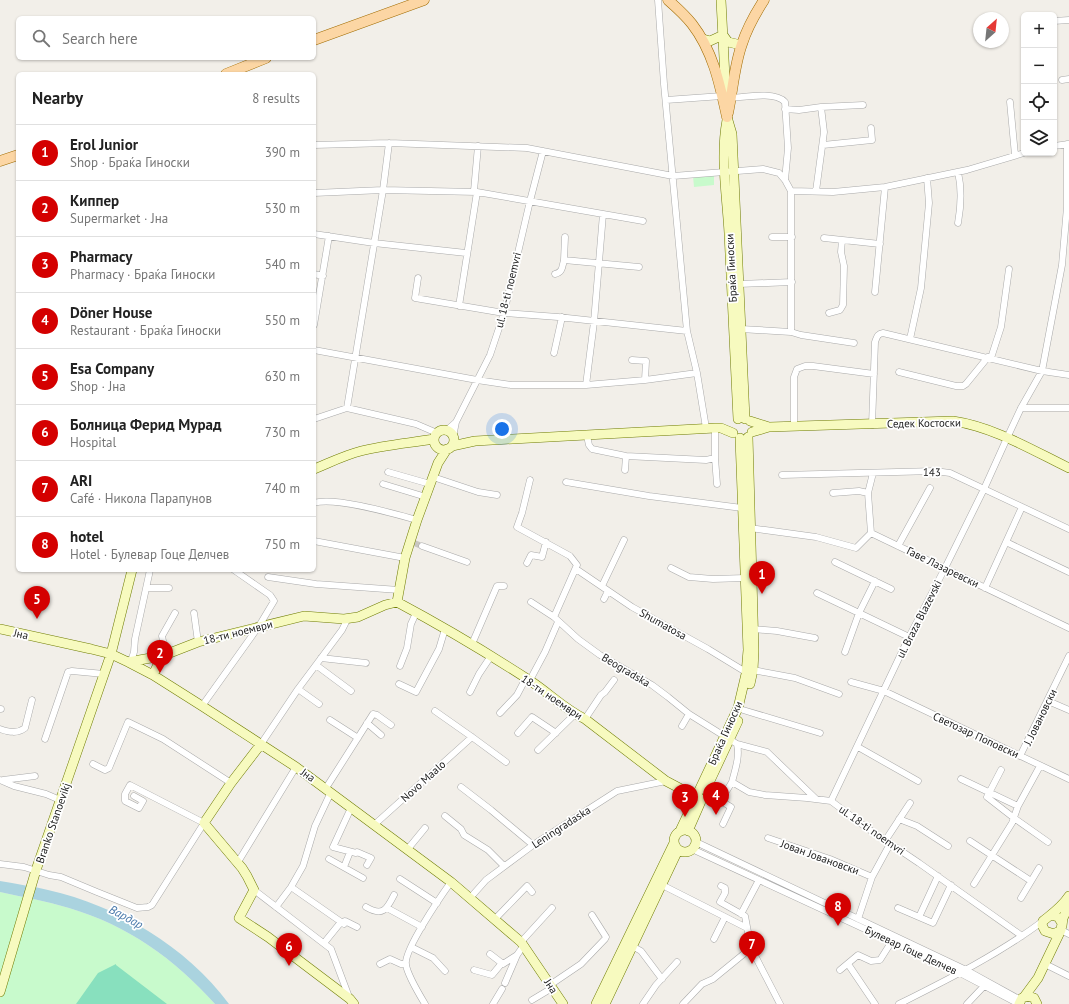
<!DOCTYPE html>
<meta charset="utf-8">
<style>
:root{--surface:#fff;--page:#f6f6f6;--text:#222;--muted:#767676;--line:#e0e0e0;--accent:#d40000}
body{margin:0;font-family:"PT Sans",sans-serif;background:var(--page);color:var(--text)}
.controls{position:absolute;right:12px;top:12px;display:grid;overflow:hidden;border-radius:6px;box-shadow:0 1px 3px #0004}
.controls button{width:36px;height:36px;display:grid;place-items:center;padding:0;border:0;border-bottom:1px solid var(--line);background:var(--surface);color:var(--text);font:20px sans-serif}
.compass{position:absolute;left:973px;top:12px;width:36px;height:36px;border-radius:50%;background:var(--surface);box-shadow:0 1px 3px #0004;rotate:27deg}
.you{position:absolute;left:502px;top:429px;width:14px;height:14px;margin:-10px;border:3px solid #fff;border-radius:50%;background:#1a73e8;box-shadow:0 0 0 6px #1a73e833}
.badge{display:grid;place-items:center;width:26px;height:26px;border-radius:50%;background:var(--accent);color:#fff;font-size:13px;font-weight:700}
.pin{position:absolute;translate:-50% -33px;filter:drop-shadow(0 1px 2px #0008)}
.pin::after{content:'';position:absolute;top:21px;width:14px;height:12px;background:inherit;clip-path:polygon(0 0,100% 0,50% 100%)}
.list{margin:0;padding:0;list-style:none}
h2{display:flex;justify-content:space-between;align-items:center;height:52px;margin:0;padding:0 16px;font-size:17px}
h2 small{font-size:13px;font-weight:400;color:var(--muted)}
.list li{display:grid;grid-template-columns:26px 1fr auto;gap:12px;align-items:center;box-sizing:border-box;height:56px;padding:0 16px;border-top:1px solid var(--line)}
.list b{display:block;font-size:15px;white-space:nowrap}
.list p{margin:0;font-size:13px;white-space:nowrap;color:var(--muted)}
.list em{font-size:13px;font-style:normal;color:var(--muted)}
.icon{flex:none;width:22px;height:22px;fill:none;stroke:currentColor;stroke-width:2;stroke-linecap:round;stroke-linejoin:round}
.map{position:relative;flex:none;width:1069px;height:1004px;overflow:hidden}
.search{position:absolute;background:var(--surface);box-shadow:0 1px 3px #0004;left:16px;top:16px;width:300px;height:44px;display:flex;align-items:center;gap:10px;box-sizing:border-box;padding:0 14px;border-radius:6px;color:var(--muted);font-size:15px}
.panel{position:absolute;background:var(--surface);box-shadow:0 1px 3px #0004;left:16px;top:72px;width:300px;height:500px;border-radius:6px}
.map>svg:first-child{display:block}
.park{fill:#c8facc}
.pitch{fill:#88e0be}
.water{fill:#aad3df}
.lines{fill:none;stroke-linecap:round;stroke-linejoin:round}
.street-tunnel{stroke:#c8c6c1;stroke-width:6;stroke-dasharray:6 3;stroke-linecap:butt}
.street-casing{stroke:#a9a9a9;stroke-width:7}
.secondary-casing{stroke:#707d05;stroke-width:10}
.primary-casing{stroke:#a06b00;stroke-width:11}
.street{stroke:#fff;stroke-width:6}
.secondary{stroke:#f7fabf;stroke-width:9}
.primary{stroke:#fcd6a4;stroke-width:10}
.labels{text-anchor:middle;stroke-width:3.5;stroke-linejoin:round;paint-order:stroke}
.street-label{font-size:11px;fill:#222;stroke:#fff}
.water-label{font-size:12px;font-style:italic;fill:#4a7aab;stroke:#fff}
</style>
<div class="map">
<svg width="1069" height="1004" viewBox="0 0 1069 1004">
<rect width="100%" height="100%" fill="#f2efe9"/>
<path class="park" d="M714,174v11l-20,2 -1,-11z
M0,892c23,5 46,9 69,16 58,17 106,51 146,96h-215z"/>
<path class="pitch" d="M116,964v1l51,39h-91l22,-31z"/>
<path class="water" d="M0,881c16,3 32,5 48,9 70,16 138,56 181,114h-14c-40,-45 -88,-79 -146,-96 -23,-7 -46,-11 -69,-16z"/>
<g class="lines">
<path class="street-tunnel" d="M414,543l8,3"/>
<g class="street-casing">
<path id="street" d="M658,0l6,84 23,247 10,42 9,55
M1054,21l15,-1
M1062,80l7,-1
M731,98c14,-1 44,-7 54,4l3,46 -3,32
M666,100l56,-4
M1010,102l5,53
M785,109l14,1 22,-3
M314,145l75,-2 138,5 146,28 90,-7 16,4 6,7 6,11 42,1 52,-5 82,-17 57,-17
M823,145l49,-5 -1,-12
M1054,146l15,-2
M958,172c4,17 3,34 0,51
M474,191l4,-45
M816,191l8,-59 -3,-25 42,-2
M314,193l69,-3 94,2 166,29
M314,234l60,9 92,10
M772,237h20
M824,238l56,6
M564,260l1,-23
M314,274l9,2
M555,274c8,-2 7,-7 9,-14l75,7
M418,278l-3,20 89,15 54,4 129,14
M739,284l53,-2
M875,292l10,-105
M459,306l18,-114
M829,313l11,-3 3,-5 1,-39 -3,-14 1,-12
M314,325l15,-89
M741,329l50,3 10,3 53,8
M791,332v-141
M910,339l11,-51 8,-85 -2,-25
M314,350l163,30 34,5h75l59,-5 52,-7
M554,353l8,-36
M991,358l10,-31 8,-58
M632,360l14,1 -1,19
M899,372l57,14h7l3,-2 22,-27
M586,385l8,-63 9,-108
M347,408l36,-218 6,-47
M1021,408h48
M314,419l33,-11 69,16 21,9
M872,425l3,-83c2,-5 2,-8 8,-9l159,38 27,4
M794,427v-50l3,-8 8,-3h8l61,8
M715,428v30
M446,431l10,-9
M587,436l2,9 3,4 34,7 80,4 9,-2 2,26
M453,437l3,-15 34,-67 14,-42 26,-112 13,-50
M625,470l1,-14
M388,472l42,12
M873,473l-5,20 3,40 198,95
M782,475l153,-4 15,2 119,56
M433,477l45,15 19,3
M530,480l-8,33 -5,14 53,29 7,9 -23,52
M566,482l83,14 93,12
M383,484l43,13
M833,493l26,-2 9,2
M314,503c20,-7 81,11 103,17
M750,528l66,9 40,11 15,-15
M314,541l91,17
M1006,542l63,30
M422,546l45,16
M898,546l32,-58
M835,562l56,27
M527,563l4,-8 11,2 4,-15
M671,568l18,9 24,2 32,-1
M576,569l56,38 76,42 41,25
M268,577l48,7 83,6
M602,586l22,-46
M147,588h22
M985,588l37,-81
M817,593l42,20 16,-32
M604,599l4,-8
M531,602l23,15 24,22 22,16 52,30 16,12 21,17 48,30c3,13 -2,26 -5,38l17,10 16,3 42,3 24,3 36,27 52,35 103,73
M194,613l4,29
M753,629l24,2 38,7
M472,644l25,-58h7
M845,652l14,-39 50,24
M168,653l-5,-12 -1,-5 13,-23
M321,658l45,5
M128,662l4,-4 2,-6 1,-13 15,-69
M316,665l35,26
M400,666l7,-18 4,-24 5,-11
M753,670l42,8 44,16
M530,680l15,-28 13,-30
M851,682l33,9 185,88
M399,684l17,8 23,-43 6,-20
M298,689l21,15
M470,692l9,-18 12,-18
M1048,701l21,9
M202,706l57,-80 15,-25 -4,-6 -36,-25
M0,709h1
M743,710l77,23
M435,711l37,26 34,25
M500,713l17,-18 9,-17
M585,719l16,-24 4,-3 9,-12
M330,720l28,18
M367,723l14,12
M682,726l7,-12
M0,729c9,3 17,5 25,-1l7,-28
M518,733l14,-16 24,16
M45,739l23,-67 4,-1 32,3
M261,744l37,-55 44,-59 6,-12
M737,744l30,8 49,47
M858,747l60,34
M538,750l37,-36
M1020,756l49,-100
M93,764l12,6 4,-2 19,-46 35,17 68,44
M1001,770l-14,27 27,21 34,24
M961,779l57,27
M0,780l14,6 32,8 14,6
M3,780l32,-4
M461,787l30,23 42,35
M326,788l47,-74 4,1 14,10
M706,792l25,15 -8,17
M721,800l11,-18
M831,801l78,-164 36,-69 39,-79 23,-51 14,-30 21,-37 20,-106 5,-58v-63
M351,808l-18,39 23,6 1,-1 14,6 -4,7
M445,816l16,13 3,6 24,15 16,16
M899,819l18,7 31,20
M374,825l98,-88
M768,838l62,21 42,18
M885,841l25,-38
M970,841l61,40
M696,842l270,128 51,28
M692,849l268,124 59,31
M407,850l18,-22
M329,859l34,19
M238,862l58,-95
M0,864l24,3 25,8 12,2 36,15 40,16 11,-1 4,-2 52,-82 -74,-38 -5,9v7l14,7 4,-7 -9,-5
M344,867l6,-15
M400,879l37,24
M974,884l38,-61 6,-17 22,-40
M662,885l85,43
M721,886l4,2v5l-5,9 25,14 6,32 29,56
M291,887l53,37 1,-3 12,6
M254,890l77,59 18,48
M470,898l16,-18 47,-35 84,-54 49,-10
M1021,898l18,-30
M276,907l15,-20 12,-21 12,-40 16,-34
M366,907c17,10 21,2 28,-12
M387,908l35,19
M898,908l35,15 18,-38
M741,914l18,-34
M919,917l19,-41
M495,919l32,-33 5,6
M858,919l14,-42 18,-33
M1061,930l8,4
M714,939l11,-22
M521,942l31,-34
M324,943l17,-21
M632,946l9,5 21,28
M411,947l22,11 12,13
M490,954l13,10 14,-9
M380,964l10,-5 11,5h5
M848,964l27,40
M1045,964l24,12
M474,970l18,5 10,-12
M840,970l18,-15 13,6 9,-1 12,-19
M505,983l12,-28 7,-10
M550,985l31,-21 24,-25 1,-2 -14,-22
M532,1000l20,-12
M425,1004c-6,-10 -17,-28 -19,-39 -3,-14 35,-69 45,-83
M493,1004l9,-15
M643,1004l13,-19 21,-23
M683,1004l19,-20 11,-5 38,-31
M899,1004c50,-25 100,-50 144,-83
M967,1004l17,-18"/>
</g>
<g class="secondary-casing">
<path id="secondary" d="M721,0l6,117 5,17 13,285
M723,35l5,7 13,3
M703,39l7,2 13,-6
M727,120c-7,37 0,76 2,113 3,62 6,124 9,186
M750,421l19,6
M434 440a10 10 0 1 1 20 0a10 10 0 1 1-20 0Z
M752,432l17,-5 184,-6c41,6 79,29 116,47
M748,437l6,214 -1,19 -3,14
M452,446l23,-5 240,-13h6l12,5
M314,469c15,-6 31,-14 47,-18 24,-6 49,-8 73,-12
M397,602l8,-44 12,-38 21,-57 9,-14
M0,629l91,20 20,5 17,8 25,13 49,31 94,61 155,115 70,60 42,62
M128,662l34,-6 36,-14 106,-26 40,3 14,-2 27,-12 12,-3c45,24 89,50 132,78 19,12 35,29 56,39l81,62 36,19
M153,675l9,-19
M261,744l-30,39 -27,40 38,45 5,8 7,14 -15,28 29,19 82,62 4,5
M708,785l30,-64
M674 841a11 11 0 1 1 22 0a11 11 0 1 1-22 0Z
M680,831l58,-123 8,-34 2,-24 -8,-212
M688,831l14,-32
M1051,915l7,2 4,6 -1,7 -7,4 -9,-3 -3,-6 1,-4c10,-8 19,-14 26,-25
M1062,926l1,-8 6,-12
M0,992l36,-122 75,-216 21,-84
M1024,997l14,-19 23,-48
M596,1004l78,-161
M605,1004l73,-154
M1019,1004l3,-6 6,-2 6,2 3,6"/>
</g>
<g class="primary-casing">
<path id="primary" d="M668,0c8,7 17,15 24,24 21,27 28,61 35,93
M314,40l110,-40
M226,74l40,-16
M728,113c5,-23 6,-47 14,-69 5,-16 13,-30 22,-44
M0,161l18,-6"/>
</g>
<use href="#street" class="street"/>
<use href="#secondary" class="secondary"/>
<use href="#primary" class="primary"/>
</g>
<g class="labels">
<g class="street-label">
<text transform="translate(731 268) rotate(-93)" y="4">Браќа Гиноски</text>
<text transform="translate(508 290) rotate(-76)" y="4">ul. 18-ti noemvri</text>
<text transform="translate(924 423) rotate(-1)" y="4">Седек Костоски</text>
<text transform="translate(932 472) rotate(2)" y="4">143</text>
<text transform="translate(943 567) rotate(26)" y="4">Гаве Лазаревски</text>
<text transform="translate(919 619) rotate(-63)" y="4">ul. Braza Blazevski</text>
<text transform="translate(663 624) rotate(29)" y="4">Shumatosa</text>
<text transform="translate(238 632) rotate(-14)" y="4">18-ти ноември</text>
<text transform="translate(21 634) rotate(13)" y="4">Јна</text>
<text transform="translate(626 670) rotate(31)" y="4">Beogradska</text>
<text transform="translate(552 697) rotate(34)" y="4">18-ти ноември</text>
<text transform="translate(1040 717) rotate(-64)" y="4">Ј. Јовановски</text>
<text transform="translate(725 733) rotate(-66)" y="4">Браќа Гиноски</text>
<text transform="translate(976 735) rotate(25)" y="4">Светозар Поповски</text>
<text transform="translate(308 775) rotate(36)" y="4">Јна</text>
<text transform="translate(423 781) rotate(-42)" y="4">Novo Maalo</text>
<text transform="translate(53 823) rotate(-71)" y="4">Branko Stanoevikj</text>
<text transform="translate(561 827) rotate(-33)" y="4">Leningradaska</text>
<text transform="translate(872 830) rotate(35)" y="4">ul. 18-ti noemvri</text>
<text transform="translate(820 857) rotate(20)" y="4">Јован Јовановски</text>
<text transform="translate(911 950) rotate(25)" y="4">Булевар Гоце Делчев</text>
<text transform="translate(551 986) rotate(57)" y="4">Јна</text>
</g>
<g class="water-label">
<text transform="translate(126 917) rotate(28)" y="4">Вардар</text>
</g>
</g>
</svg>
<div class="controls">
<button>+</button>
<button>−</button>
<button><svg class="icon" aria-label="locate" viewBox="0 0 24 24"><circle cx="12" cy="12" r="6"/><path d="M12 2v4M12 18v4M2 12h4M18 12h4"/></svg></button>
<button><svg class="icon" aria-label="layers" viewBox="0 0 24 24"><path d="M12 4l9 5-9 5-9-5zM3 14l9 5 9-5"/></svg></button>
</div>
<svg class="compass" viewBox="-18 -18 36 36"><path d="M0-13l5 13h-10z" fill="#e53935"/><path d="M0 13l5-13h-10z" fill="#767676"/></svg>
<div class="you"></div>
<div class="pin badge" style="left:762px;top:594px">1</div>
<div class="pin badge" style="left:160px;top:673px">2</div>
<div class="pin badge" style="left:685px;top:817px">3</div>
<div class="pin badge" style="left:716px;top:815px">4</div>
<div class="pin badge" style="left:37px;top:619px">5</div>
<div class="pin badge" style="left:289px;top:966px">6</div>
<div class="pin badge" style="left:752px;top:964px">7</div>
<div class="pin badge" style="left:838px;top:926px">8</div>
<div class="search"><svg class="icon" aria-label="search" viewBox="0 0 24 24"><circle cx="10" cy="10" r="6"/><path d="M15 15l6 6"/></svg>Search here</div>
<section class="panel">
<h2>Nearby<small>8 results</small></h2>
<ul class="list">
<li><span class="badge">1</span><div><b>Erol Junior</b><p>Shop · Браќа Гиноски</p></div><em>390 m</em></li>
<li><span class="badge">2</span><div><b>Киппер</b><p>Supermarket · Јна</p></div><em>530 m</em></li>
<li><span class="badge">3</span><div><b>Pharmacy</b><p>Pharmacy · Браќа Гиноски</p></div><em>540 m</em></li>
<li><span class="badge">4</span><div><b>Döner House</b><p>Restaurant · Браќа Гиноски</p></div><em>550 m</em></li>
<li><span class="badge">5</span><div><b>Esa Company</b><p>Shop · Јна</p></div><em>630 m</em></li>
<li><span class="badge">6</span><div><b>Болница Ферид Мурад</b><p>Hospital</p></div><em>730 m</em></li>
<li><span class="badge">7</span><div><b>ARI</b><p>Café · Никола Парапунов</p></div><em>740 m</em></li>
<li><span class="badge">8</span><div><b>hotel</b><p>Hotel · Булевар Гоце Делчев</p></div><em>750 m</em></li>
</ul>
</section>
</div>
